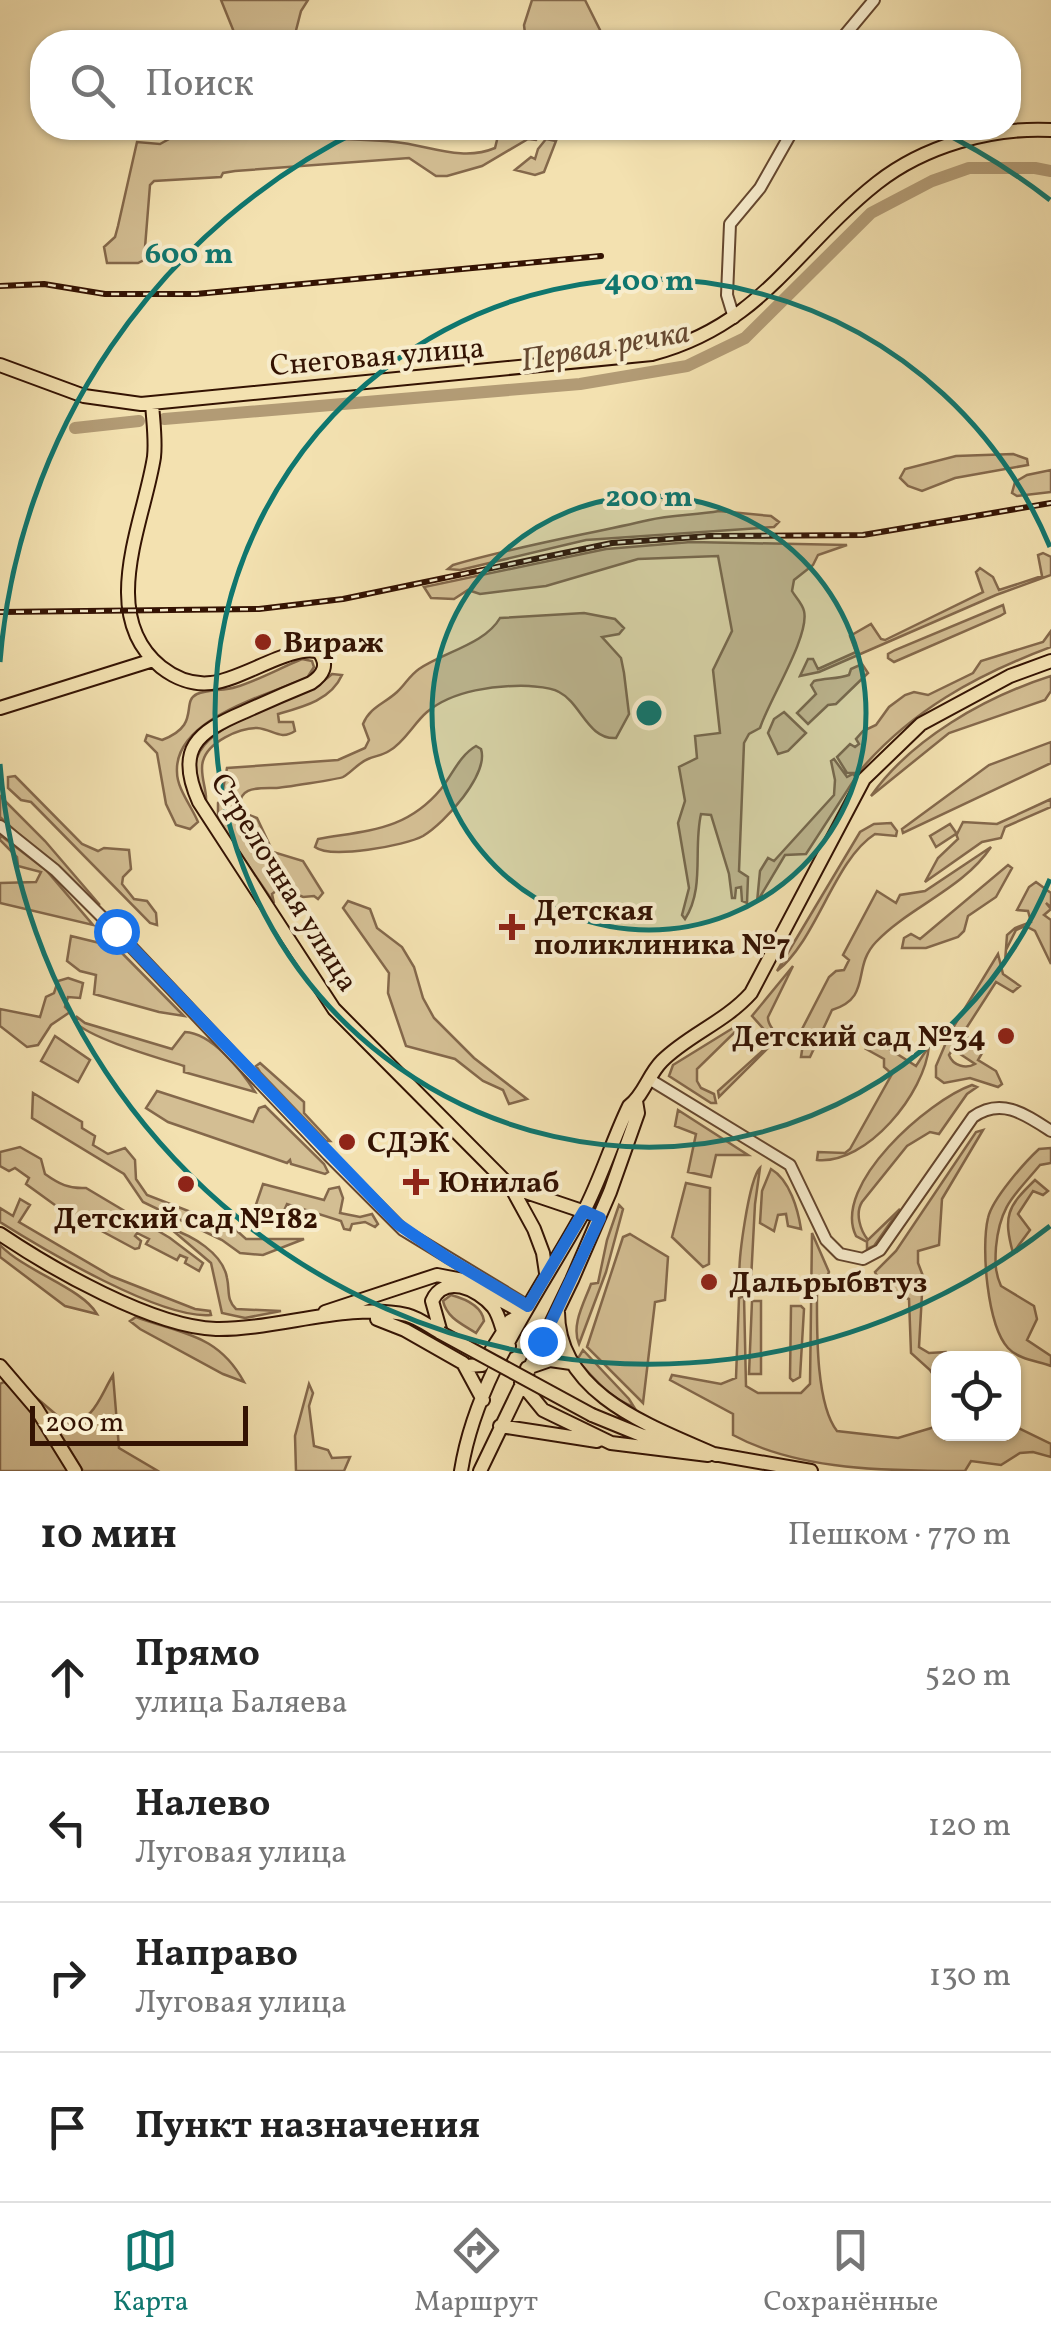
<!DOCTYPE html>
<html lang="ru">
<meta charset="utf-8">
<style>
:root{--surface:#fff;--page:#f6f6f6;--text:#222;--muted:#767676;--line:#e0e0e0;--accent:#0f766e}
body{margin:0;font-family:Vollkorn,serif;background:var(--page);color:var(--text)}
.controls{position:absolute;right:30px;bottom:30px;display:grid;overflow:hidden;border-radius:20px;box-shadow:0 2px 8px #0004}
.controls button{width:90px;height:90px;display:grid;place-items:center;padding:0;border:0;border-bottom:2px solid var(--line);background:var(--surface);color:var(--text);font:50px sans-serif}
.scale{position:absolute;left:30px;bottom:25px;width:218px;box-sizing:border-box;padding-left:10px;border:5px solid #341303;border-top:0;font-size:28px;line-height:35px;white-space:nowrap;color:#341303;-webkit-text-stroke:8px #f7eccc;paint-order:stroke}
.stop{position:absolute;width:30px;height:30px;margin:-22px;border:8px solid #1a73e8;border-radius:50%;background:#fff}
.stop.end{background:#1a73e8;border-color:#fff;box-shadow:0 2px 10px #0008}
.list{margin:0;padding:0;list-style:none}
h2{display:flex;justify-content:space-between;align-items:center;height:130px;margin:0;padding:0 40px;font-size:42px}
h2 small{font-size:32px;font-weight:400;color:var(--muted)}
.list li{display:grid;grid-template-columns:65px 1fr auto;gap:30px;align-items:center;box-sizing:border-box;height:150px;padding:0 40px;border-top:2px solid var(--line)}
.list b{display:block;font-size:38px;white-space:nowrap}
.list p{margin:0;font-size:32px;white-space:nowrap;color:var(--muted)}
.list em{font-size:32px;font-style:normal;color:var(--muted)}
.icon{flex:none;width:55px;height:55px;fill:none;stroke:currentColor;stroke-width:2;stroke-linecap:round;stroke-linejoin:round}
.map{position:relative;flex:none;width:1051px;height:1471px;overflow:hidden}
.search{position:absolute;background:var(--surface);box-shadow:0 2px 8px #0004;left:30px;right:30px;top:30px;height:110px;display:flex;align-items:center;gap:25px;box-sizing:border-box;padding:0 35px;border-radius:40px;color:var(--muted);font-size:38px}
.sheet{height:730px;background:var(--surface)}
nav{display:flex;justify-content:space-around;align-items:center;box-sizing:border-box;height:140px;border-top:2px solid var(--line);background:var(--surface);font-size:28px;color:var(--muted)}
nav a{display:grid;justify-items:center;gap:5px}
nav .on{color:var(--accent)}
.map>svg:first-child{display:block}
.green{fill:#d3be93;stroke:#84684b;stroke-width:2.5}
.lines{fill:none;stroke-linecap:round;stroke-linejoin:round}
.river{stroke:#b29b75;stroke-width:12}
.minor-casing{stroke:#64462e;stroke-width:14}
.major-casing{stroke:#341303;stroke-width:16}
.minor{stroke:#f7eccc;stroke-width:10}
.major{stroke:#f3e1b0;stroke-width:12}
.rail-casing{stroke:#341303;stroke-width:6}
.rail{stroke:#f7eccc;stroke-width:2.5;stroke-dasharray:8;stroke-linecap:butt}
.major-bridge-casing{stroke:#341303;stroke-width:16;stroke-linecap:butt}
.major-bridge{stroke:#f3e1b0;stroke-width:12}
.route{stroke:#1a73e8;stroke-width:12}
.ring{fill:none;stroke:#0f766e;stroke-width:5}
.poi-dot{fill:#8f2418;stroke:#f7eccc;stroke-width:4}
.labels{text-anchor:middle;stroke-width:8;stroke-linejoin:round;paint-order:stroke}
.street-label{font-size:30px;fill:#341303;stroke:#f7eccc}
.poi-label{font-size:30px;font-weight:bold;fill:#341303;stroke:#f7eccc;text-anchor:start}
.water-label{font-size:32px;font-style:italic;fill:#664931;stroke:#f7eccc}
.centre{fill:#0f766e;stroke:#f7eccc;stroke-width:5}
.ring-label{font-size:30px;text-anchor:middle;font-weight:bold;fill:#0f766e;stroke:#f7eccc;stroke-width:8;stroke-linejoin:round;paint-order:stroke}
</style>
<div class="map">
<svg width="1051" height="1471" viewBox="0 0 1051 1471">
<rect width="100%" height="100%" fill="#f3e1b0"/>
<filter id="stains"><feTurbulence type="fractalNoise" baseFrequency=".002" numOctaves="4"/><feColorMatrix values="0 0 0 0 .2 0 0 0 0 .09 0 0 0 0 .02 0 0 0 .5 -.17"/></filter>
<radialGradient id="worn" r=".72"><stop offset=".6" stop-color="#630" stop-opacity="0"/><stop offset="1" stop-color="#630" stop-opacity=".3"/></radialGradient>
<path class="green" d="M221,0h87l-7,11 -8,31 -29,-3 -26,3z
M532,0h53l21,42h-80l-2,-17z
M189,128h72l5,6 12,4c39,1 79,0 117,4 33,3 67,20 100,6l5,-20h38l3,6 -5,6 -8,-1 -46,27 -35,10h-11l-27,-18 -174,13 -12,2 -2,4 -67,4 -4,4 -6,75 -6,3h-31l-3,-16 11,-10 3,-11 19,-84 23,2z
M546,139l10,2 -12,31 -9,3 -20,-5 16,-13 4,2 3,-10z
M1013,454l14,5 1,6 -73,13 -33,13 -14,-5 -8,-8 5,-9 51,-13z
M1051,470v22l-34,4 -5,-3 3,-11 12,-7z
M719,511l52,5 8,6 -5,5 -188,13 -126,30 -12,-1 5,-4c65,-19 131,-30 196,-45 21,-5 48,-5 70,-9z
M691,542l156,3 -29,10 -5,10 -19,15 -2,11c4,7 10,12 12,20 6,25 -35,89 -44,117l-11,6 -5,9 -5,128 9,6 -1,26 -5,-2 -1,-14 -5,1 -1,10h-3l-3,-24 -18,-59 -10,-1c-8,35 4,74 -16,105l-3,-4 7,-27 -11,-65 7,-22 -6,-34 18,-9 -2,-22 25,-3 -7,-63 19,-39 -14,-75 -80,3 -92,27 -66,8 -12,-4 -14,9 -23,-1 -7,-11 182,-38z
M1043,553l8,4v18l-55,20 -177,77 -19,4 8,-17h5l5,10 38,-17 -6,-16 21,-12 10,15 4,1 98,-48 -7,-20 4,-4 13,9 6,13 43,-14 -4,-21z
M1003,605l2,8 -5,3 -106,46 -6,-4v-4l7,-4z
M584,613l31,6 9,9 -5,6 -17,3 19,21 3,15 5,41 -13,24c-28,2 -35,-35 -57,-46 -8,-5 -20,-5 -30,-6 -33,-1 -76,4 -102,26 -13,11 -23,31 -38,39 -6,4 -14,5 -21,8 -10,4 -16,13 -25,18 -4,2 -62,11 -68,11 -17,0 -40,-2 -34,24l16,6 16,34 30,9 20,32 -5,6 -4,-3 -11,1 -22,-10 -9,7 2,9 -56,-82v-18l3,-3 6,-32 111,-8 27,-12 4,-8 -6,-16c7,-17 21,-20 34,-32 8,-7 12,-16 22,-23 25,-17 66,-25 81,-51z
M1051,631v16c-75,28 -141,64 -193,126h-11l-10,-16 13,-13 5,3 4,-3 -3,-5 7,-8 13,-6 13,-18 16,-12 9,-3 14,3 45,-22 8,-12 62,-19z
M302,659l10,2 2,6 -7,11c-40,17 -133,41 -130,94 0,17 15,35 21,50l-8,7 -14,-4 -10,-21 -9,-51 -12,-12 2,-6 15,5c40,-15 18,-38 35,-46 11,-5 27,-3 39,-7 23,-7 44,-19 66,-28z
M862,664l6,9 -32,31 -8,1 -20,19 -11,-11 19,-19 -5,-9 3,-4c12,-3 24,-2 35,-6l2,-6z
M332,674l10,1c-11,25 -39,32 -64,39l1,8h14l2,9c-15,10 -22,-2 -38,-3 -18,0 -49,14 -54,33 -4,12 4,29 3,39 -52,-75 89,-91 126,-126z
M1051,676v15l-6,9 -96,33 -78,63c40,-57 114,-99 180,-120z
M784,712l22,21 -18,18 -10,3 -10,-21 6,-14z
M1051,742v21l-148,70 -1,-4 87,-64z
M476,746l5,3c8,25 -36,74 -58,87 -18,10 -93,23 -108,11l3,-8c50,-9 88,-8 123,-50 11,-14 19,-34 35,-43z
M834,759l13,18 6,-3 3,3 -50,77 -21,1 -28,47 3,-31 8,-13 6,3 60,-66 1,-15 -4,-19z
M15,776l67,68 16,7 6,-3 25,2 2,19 -8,8 -1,7 12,15 13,2 9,12 1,12 -7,-2 -119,-121 -10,-2 -13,-12v-11z
M0,796l45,45 54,63 -3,2 -96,-89z
M1051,799v8l-46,20 -4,11 -19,4 -57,40 13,-24 20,-19 -2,-5 -20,13 -6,-11 20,-12 7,10 6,-12 34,2z
M891,823l6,8 -1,5 -21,-2c-41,26 -58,106 -98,137l83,-139 14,-8z
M0,835l46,35 47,55 -93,-22v-20l36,-1 5,-10 -23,-6 -1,-9 -17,-17z
M991,847c-28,42 -82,60 -115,95 -25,26 -3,55 -44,68l-22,47h-9l2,-13 -5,-3 2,-8 29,-56 7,-6 8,-1 5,-10 -6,-5 34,-64 19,12 4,-8 25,-4z
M1008,865l4,3 -16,29 -28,19 -4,15 -6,6 -32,11h-24l2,-10 7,-4 9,5z
M1036,882l15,11v14l-5,-4 5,6 -7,6 7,5v44l-16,-33 -10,-5 -9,4 -10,20 -1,12 2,-27 8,-7 16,-6 -3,-11 -11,-1 12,-23z
M348,901l22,8 7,19 25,19 12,20 9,31 11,20 40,40 53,41 -18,5 -6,-14 -20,-9 -28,-22 -49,-13 -18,-53 1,-20 -46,-65z
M71,936l45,11 68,69 -25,-4 -65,-18 2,-19 -16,-4 -13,-10z
M998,954l5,20 17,12 -7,6 -17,-10 -47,73c4,11 17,14 26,9l-18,-12 10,-15 18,11 -7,12 18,11 6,13 -4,3 -28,-9 -26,5 -8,-6v-11l15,-35z
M793,966l-25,51c-1,9 9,13 8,23l-57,57 -1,-6 52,-47 -1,-9 -17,-19z
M68,978l15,5 -3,15 -12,-1 -3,10 5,5 -19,13 -13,20 -11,2 -27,-21v-17l40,8 6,-20 8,-4 4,-12z
M77,1017l8,6 87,26 13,-17c27,1 57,39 70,60l-71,-20v-6c-25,-8 -93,-27 -109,-44z
M733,1028l3,3 -39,38v12l4,7 13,6 2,9h-5l-42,-27 4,-11z
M55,1036l35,24 -12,22 -37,-21z
M876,1037l6,1 -2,5 36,23 13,-20c-4,47 -62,119 -112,114l1,-8 27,1 5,-4 42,-75 -8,-7v-8l-18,-10z
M260,1063l44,39v11l26,28h-4l-66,-69 -4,-6z
M972,1085l5,2 -10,7 -28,40 -9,-2 -23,14 -45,56c-7,11 -2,28 6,38l32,-31 -26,37 -7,3v-7l-11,-6c-25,-51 73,-136 116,-151z
M157,1091l96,31 6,-14 6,-2 59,58 4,8 -3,2 -34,-10 -1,-4 -3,3 -119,-41 -22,-14z
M33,1093l49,29v6l13,8 -2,9 15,9 17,-6 10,12 1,19 11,16 88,34 11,10h58l-41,16 -23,-2 -18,-13 -79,-38 -19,-28 -92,-56z
M678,1110l70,45h-32l-5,22 -23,-5 8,-38 -21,-8z
M983,1130l-41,69 -3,46 -21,6v12l5,13 -4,71 10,6 17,-1 3,6h-11v24l-8,-12 -19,-17 -2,-54 -25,-8 -9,-19 21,-21 80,-119z
M20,1147l21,12 4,15c14,10 24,15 41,14l84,50 33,25 -4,8 -14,-8 2,-5 -7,-3 -3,5 -31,-16 3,-5 -12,-6 -2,3 6,5 -2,7 -4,1 -76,-41 -33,-24 3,-6 -14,-10 -6,3 -9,-5v-14z
M1051,1148v15l-11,2c-26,31 -40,40 -44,82 -1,15 -1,26 5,39l33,20 3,13 -10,21 24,16v10c-14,-5 -33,-7 -43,-18 -21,-23 -27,-101 -20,-130 4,-19 37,-56 51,-69z
M760,1168l-5,36 -4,76 -11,1c-3,-18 9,-102 20,-113z
M771,1169c19,11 27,41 30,60l-13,-3 -2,-12 -8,1 -4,16 -14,-8 2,-32z
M1035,1180l13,11 -5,4 -10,-4 -15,23 12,16 -17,23c-10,-37 -6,-46 22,-73z
M686,1183l24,5 -1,76 -6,3 -31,-30z
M263,1184l61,16 5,-11 10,-2 4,11 -3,15 20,4 12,-3 6,10 -3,3 -10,-5 -13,2 -2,6 -6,-1 -3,-8 -54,-17 -4,9 -19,5 -3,5 -11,-1z
M20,1199l10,6 -11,17 92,54 84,33 15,2 1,4c-49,5 -168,-66 -211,-93v-14l13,8z
M619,1205l4,4 -17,63 -27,72c-8,-19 5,-41 12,-60l7,-1 9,-43z
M171,1229c20,6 52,24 56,49 3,13 -1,21 9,31l45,2 -36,7 -23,-5 -11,-50z
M812,1233l17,39 -4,9 -8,9c0,36 -2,113 20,141l61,7 40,-12v8h76v-8l37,18v13l-18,-5 -13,1 -19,12 -30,-4 -6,10c-75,0 -166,0 -232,-36v-21l-63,-34 2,-5 49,9 15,-6 3,-80 5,-2 2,90 12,7h43l9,-9z
M630,1234l38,23 -3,43 -10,2 -12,101 -56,-56 36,-110z
M0,1245c26,27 82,43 97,69l-32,-8 -65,-49z
M451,1295c15,4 31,11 33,26l-8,12c-14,-9 -29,-15 -33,-32z
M752,1301h9v73h-12z
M791,1306h10l3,3 -4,68 -7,4 -3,-3z
M136,1317c46,17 82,17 108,65l-21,-8 -83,-45 -10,-8z
M583,1350l46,49 5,8c-24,-9 -40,-28 -57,-47z
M113,1375l6,73 39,23h-75l-27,-44 -30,-38 40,34c28,0 34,-27 47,-48z
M4,1382c26,15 48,63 64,89h-68v-87z
M309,1384l4,9 -4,13 5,40 14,4 4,8 18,-1 -6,14h-48l-1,-35z"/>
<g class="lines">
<path class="river" d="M164,419l416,-35 107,-18 58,-28 126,-125 61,-32 37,-13h66l16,3
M75,428l64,-7"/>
<g class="minor-casing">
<path id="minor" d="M839,42l35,-42
M734,318l-7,-23 3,-71 30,-36 34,-60
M0,826l55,44 68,68 205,217 75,75 125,76
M649,1079l141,86 36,75 14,14 23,5 17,-9 93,-133c28,-20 52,-3 78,14"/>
</g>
<g class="major-casing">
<path id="major" d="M0,365l84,31 57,8 511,-50c110,-29 143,-106 225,-171 47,-37 114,-56 174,-53
M152,403c1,17 4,37 2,54 -10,65 -57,158 7,210 14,11 32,18 50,16 31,-3 82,-40 108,-31 10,13 4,23 -8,31 -22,9 -45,19 -67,29 -47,20 -69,37 -45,90l135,207 177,178 23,42 9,24 3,20
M0,708l153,-48
M511,1187l77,26
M0,1234c52,35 153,93 216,95 61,1 132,-27 191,-14 12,3 23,12 34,18
M325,1312l112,-37 26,5 61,33
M558,1312c0,83 95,115 158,143
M377,1319l28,11 58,33 20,37
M441,1333l-9,-32c12,-27 45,-13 61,6 8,10 9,27 16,39
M0,1366l36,42 39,63
M466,1366l16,-1 28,-44 14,-8
M527,1368l23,-8 21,3
M521,1383l22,27 68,33 97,12
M592,1415l49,20 34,9
M500,1426l97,15
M708,1453l103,18
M461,1471c15,-95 77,-176 122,-258 18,-34 29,-72 46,-107 15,-11 19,-31 33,-45 26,-26 63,-39 89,-68l113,-214 57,-55 89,-48 41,-15
M480,1471l92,-191 38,-88 28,-79 -2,-12"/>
</g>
<use href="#minor" class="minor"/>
<use href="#major" class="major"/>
<g class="rail-casing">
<path id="rail" d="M0,286l44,-2 61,10h91l405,-38
M0,612l259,-3 84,-10 269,-56 98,-7 153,-1 188,-32"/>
</g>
<use href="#rail" class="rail"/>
<g class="major-bridge-casing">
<path id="major-bridge" d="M441,1333l151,82"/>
</g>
<use href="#major-bridge" class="major-bridge"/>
</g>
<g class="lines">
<path class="route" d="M116,931l282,293 49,34 81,48 56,-95 16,7 -58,123"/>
</g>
<circle cx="649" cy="713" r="217" fill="#0f766e" fill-opacity=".12"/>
<g class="ring">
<circle cx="649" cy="713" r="217"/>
<path d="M1050 879A434 434 0 1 1 1050 547"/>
<path d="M1050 1226A651 651 0 0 1 0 764M0 662A651 651 0 0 1 364 128M934 128A651 651 0 0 1 1050 200"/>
</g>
<g class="poi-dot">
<circle cx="263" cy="642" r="10"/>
<path d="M507 912h10v10h10v10h-10v10h-10v-10h-10v-10h10z"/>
<circle cx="1006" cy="1036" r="10"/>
<circle cx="347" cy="1142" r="10"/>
<path d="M411 1167h10v10h10v10h-10v10h-10v-10h-10v-10h10z"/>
<circle cx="186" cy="1184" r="10"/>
<circle cx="709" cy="1282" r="10"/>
</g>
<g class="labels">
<g class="street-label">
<text transform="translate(377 356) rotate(-5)" y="10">Снеговая улица</text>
<text transform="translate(285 882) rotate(58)" y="10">Стрелочная улица</text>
</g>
<g class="poi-label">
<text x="283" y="652">Вираж</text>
<text x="534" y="920">Детская<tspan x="534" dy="34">поликлиника №7</tspan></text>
<text x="986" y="1046" text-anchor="end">Детский сад №34</text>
<text x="367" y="1152">СДЭК</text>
<text x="438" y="1192">Юнилаб</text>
<text x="186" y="1228" text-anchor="middle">Детский сад №182</text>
<text x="729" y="1292">Дальрыбвтуз</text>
</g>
<g class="water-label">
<text transform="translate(605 345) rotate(-10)" y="11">Первая речка</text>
</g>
</g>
<circle cx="649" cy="713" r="15" class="centre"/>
<g class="ring-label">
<text x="189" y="263">600 m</text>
<text x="649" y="290">400 m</text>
<text x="649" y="506">200 m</text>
</g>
<rect width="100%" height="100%" filter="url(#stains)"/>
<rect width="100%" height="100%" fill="url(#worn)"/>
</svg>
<div class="controls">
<button><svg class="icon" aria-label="locate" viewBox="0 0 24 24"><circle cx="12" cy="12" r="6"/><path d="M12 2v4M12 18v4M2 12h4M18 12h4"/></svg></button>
</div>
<div class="scale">200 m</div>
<div class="stop" style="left:116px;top:931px"></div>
<div class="stop end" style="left:542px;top:1341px"></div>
<div class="search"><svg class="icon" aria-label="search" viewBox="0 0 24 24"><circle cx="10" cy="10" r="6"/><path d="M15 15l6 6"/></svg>Поиск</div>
</div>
<section class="sheet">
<h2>10 мин<small>Пешком · 770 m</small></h2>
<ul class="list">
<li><svg class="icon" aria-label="ahead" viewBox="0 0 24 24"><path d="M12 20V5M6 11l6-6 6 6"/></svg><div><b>Прямо</b><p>улица Баляева</p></div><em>520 m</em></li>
<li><svg class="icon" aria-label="left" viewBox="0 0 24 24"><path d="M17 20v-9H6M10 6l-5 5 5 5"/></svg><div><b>Налево</b><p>Луговая улица</p></div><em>120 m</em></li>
<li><svg class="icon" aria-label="right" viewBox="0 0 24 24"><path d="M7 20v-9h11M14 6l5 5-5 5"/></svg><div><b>Направо</b><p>Луговая улица</p></div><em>130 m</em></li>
<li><svg class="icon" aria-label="arrive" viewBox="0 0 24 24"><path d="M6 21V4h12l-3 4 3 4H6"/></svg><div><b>Пункт назначения</b></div></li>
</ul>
</section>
<nav>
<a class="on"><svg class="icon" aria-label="map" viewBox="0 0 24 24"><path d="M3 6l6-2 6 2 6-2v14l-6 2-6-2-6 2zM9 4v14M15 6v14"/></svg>Карта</a>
<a><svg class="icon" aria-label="directions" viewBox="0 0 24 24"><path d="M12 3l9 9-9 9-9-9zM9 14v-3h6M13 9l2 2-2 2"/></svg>Маршрут</a>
<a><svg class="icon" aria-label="saved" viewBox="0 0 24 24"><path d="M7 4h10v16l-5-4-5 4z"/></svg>Сохранённые</a>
</nav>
